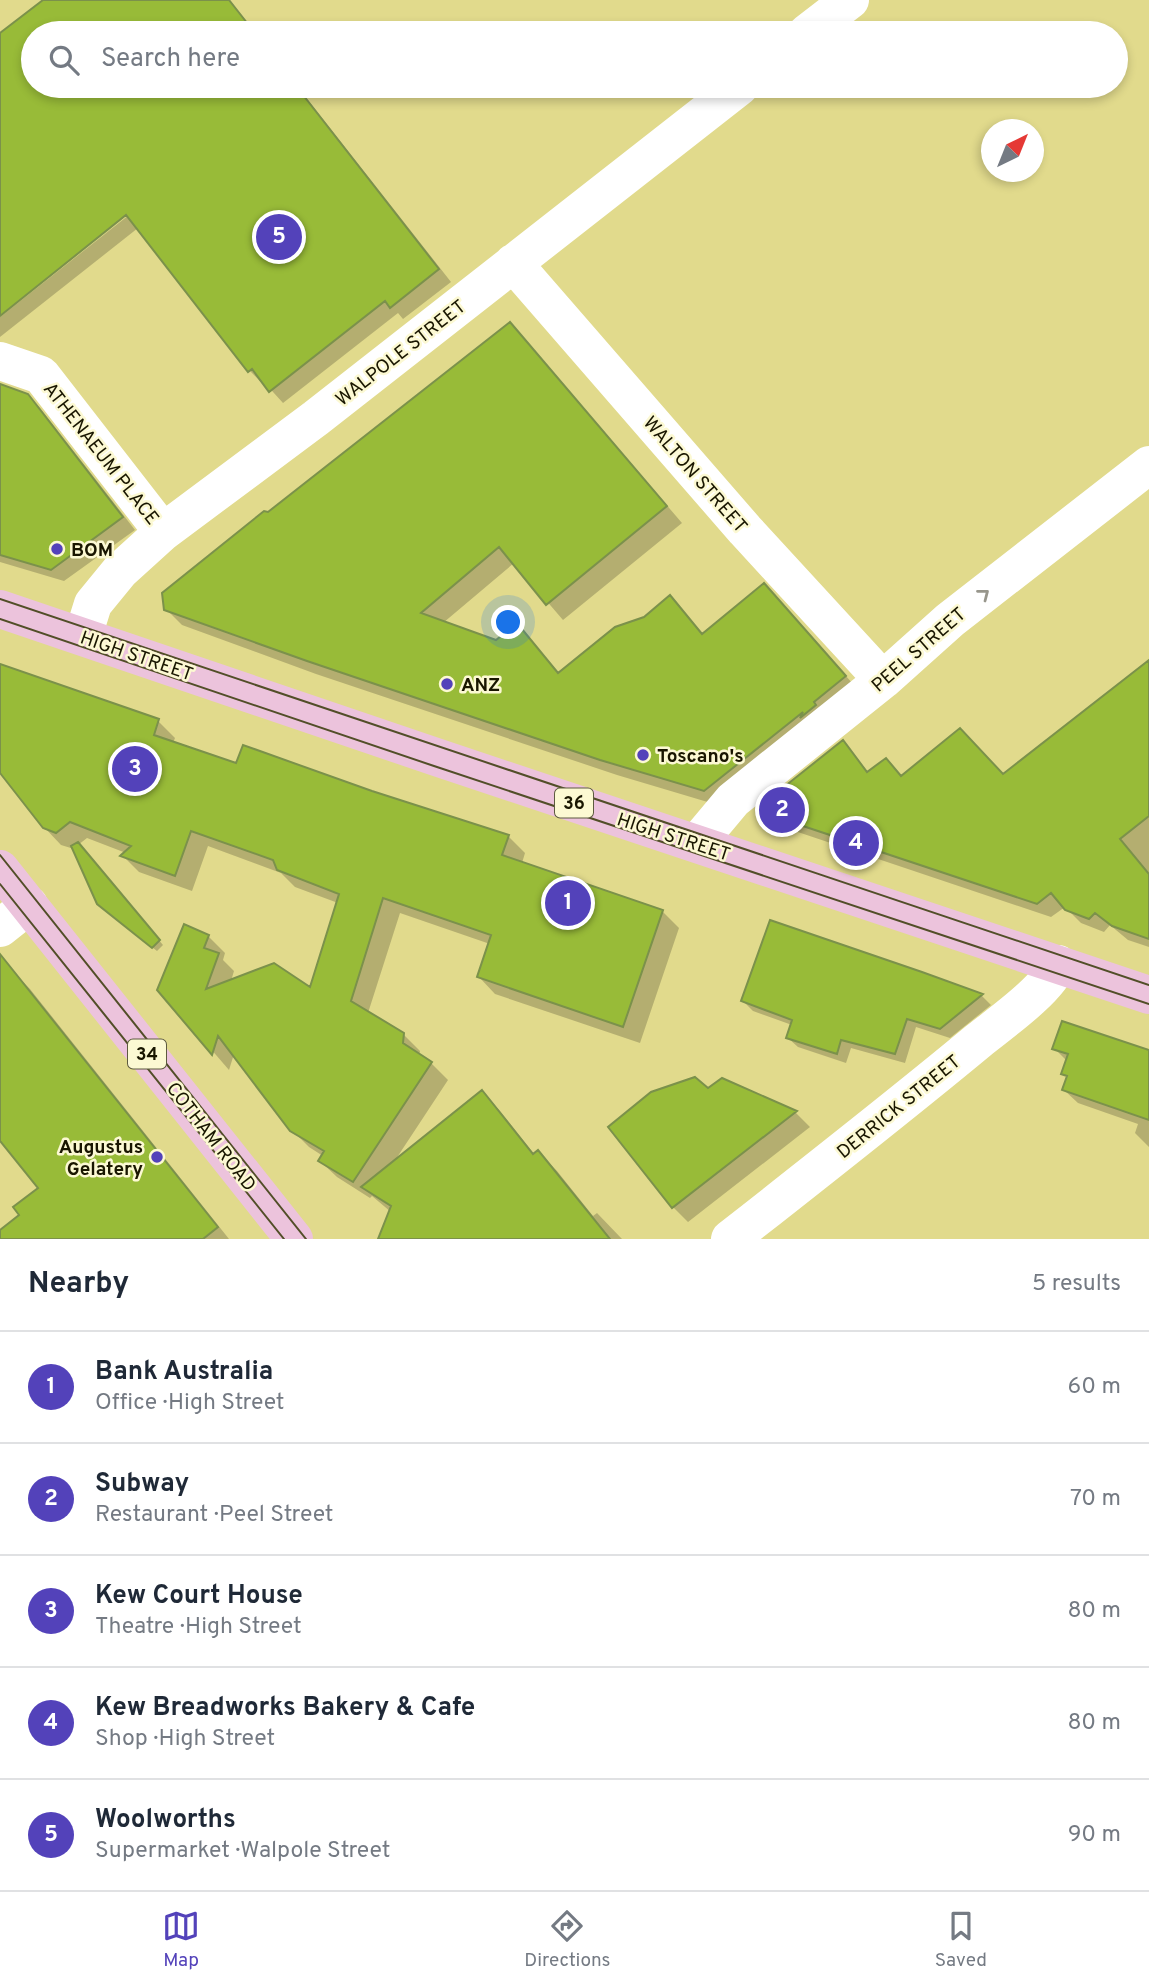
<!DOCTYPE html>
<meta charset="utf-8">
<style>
:root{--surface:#fff;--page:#f2f2f3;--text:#1f2937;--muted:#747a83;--line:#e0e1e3;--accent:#5342ba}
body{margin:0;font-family:Overpass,sans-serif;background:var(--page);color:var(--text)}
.compass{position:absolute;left:981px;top:119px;width:63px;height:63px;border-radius:50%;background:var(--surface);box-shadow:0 4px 10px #0003;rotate:43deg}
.you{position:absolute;left:509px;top:623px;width:24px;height:24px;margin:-18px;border:5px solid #fff;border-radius:50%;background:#1a73e8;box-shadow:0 0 0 10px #1a73e833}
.badge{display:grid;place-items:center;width:46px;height:46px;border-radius:50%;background:var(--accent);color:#fff;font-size:23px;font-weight:700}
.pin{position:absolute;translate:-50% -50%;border:4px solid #fff;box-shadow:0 2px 7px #0006}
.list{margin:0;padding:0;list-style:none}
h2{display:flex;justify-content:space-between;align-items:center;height:91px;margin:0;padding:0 28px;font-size:30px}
h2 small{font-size:23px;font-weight:400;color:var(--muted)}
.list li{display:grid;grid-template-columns:46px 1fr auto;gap:21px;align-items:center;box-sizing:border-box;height:112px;padding:0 28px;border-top:2px solid var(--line)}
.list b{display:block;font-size:26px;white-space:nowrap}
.list p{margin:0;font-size:23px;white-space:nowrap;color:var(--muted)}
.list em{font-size:23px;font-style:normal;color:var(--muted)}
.icon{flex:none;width:38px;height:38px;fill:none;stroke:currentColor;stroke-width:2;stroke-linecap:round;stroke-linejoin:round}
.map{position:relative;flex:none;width:1149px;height:1239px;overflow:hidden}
.search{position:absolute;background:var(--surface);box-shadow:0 4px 10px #0003;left:21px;right:21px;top:21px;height:77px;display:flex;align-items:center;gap:18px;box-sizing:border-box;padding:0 24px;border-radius:38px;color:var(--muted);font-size:26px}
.sheet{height:651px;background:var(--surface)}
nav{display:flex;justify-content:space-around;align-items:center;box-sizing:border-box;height:98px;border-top:2px solid var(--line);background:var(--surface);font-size:19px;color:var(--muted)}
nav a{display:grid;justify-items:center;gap:4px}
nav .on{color:var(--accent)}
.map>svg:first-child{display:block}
.shadow{fill:#0003}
.building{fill:#98bb38;stroke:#7b914b;stroke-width:2}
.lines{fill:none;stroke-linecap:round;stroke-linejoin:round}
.minor{stroke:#fff;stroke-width:38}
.major{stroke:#ecc3dc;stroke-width:38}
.tram{stroke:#524e28;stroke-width:2}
.oneway{stroke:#98968c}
.poi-dot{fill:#5342ba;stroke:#fcf9d3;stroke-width:2.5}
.labels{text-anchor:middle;stroke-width:5;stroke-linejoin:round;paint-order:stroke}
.shield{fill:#fcf9d3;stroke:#5d5a3f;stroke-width:2}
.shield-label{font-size:18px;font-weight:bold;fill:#191600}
.street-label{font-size:19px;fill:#191600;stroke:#fcf9d3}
.poi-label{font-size:19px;font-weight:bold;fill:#191600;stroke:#fcf9d3;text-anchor:start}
</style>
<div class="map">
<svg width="1149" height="1239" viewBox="0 0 1149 1239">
<rect width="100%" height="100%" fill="#e1da8c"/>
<path class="shadow" d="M45,0h184l27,33h-223v53h264l154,196 -48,37 -5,-6 -115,90 -19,-21 -2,1 -13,-13 -111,-142 -138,109v-20l134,-106 -2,-2 -132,103v-277z
M525,340l157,183 -119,97 -49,-57 -71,60 53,19 21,-17 43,49 84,-55 26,-21 34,37 76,-34 80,91 -139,114 -104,-31 -301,-101 -134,-49 -16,-16 103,-95z
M0,386l27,9 13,13 95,122 -71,51 -64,-19z
M1149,661v286l-21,-7 -18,-15 -6,7 -23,-9 -16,-16 -14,10 -274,-92 -14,-13 80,-70 26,31 17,-13 16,17 102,-1z
M0,679l158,42 17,17 -2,5 64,22 134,27 137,44 17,17 -3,10 140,48 17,17 -39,115 -145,-49 -16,-17 11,-33 -90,-31 -32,100 35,21 17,17 -1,5 12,7 17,17 -54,82 88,-70 18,19 35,44 3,-3 19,19 36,45 4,-3 25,26h-234l3,-27 -19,-16 -2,2 -33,-21 -17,-16 3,-5 -14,-9 -18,-18 -57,-75 -5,16 -70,-81 49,-53 17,17 -2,7 11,11 -3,10 80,9 27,-87 -43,-16 -14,-14 -73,-27 -16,45 -53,-19 -16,-16 3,-3 -39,-15 -9,7 85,100 -6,6 -55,-43 -28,-59 -13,-4 -17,-18 -44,-57z
M771,923l211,73 9,9 -41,33 -34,-11 -11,36 -54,-15 -5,15 -48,-16 -10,-9 4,-13 -39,-14 -10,-10z
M10,969l20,20 199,250h-213l6,-24 18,-27 -40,-50v-161z
M1054,1048l95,7v92l-14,-14 3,-9 -60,-21 -14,-13 4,-12 -5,-5 4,-12z
M722,1080l74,33 14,14 -122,95 -15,-15 -63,-80 98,-36z"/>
<path class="building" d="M43,0h186l26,33h-222v53h263l143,183 -49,39 -5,-7 -116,91 -17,-23 -4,3 -122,-157 -126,101v-283z
M510,322l157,184 -121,99 -47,-58 -78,66 75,27 21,-17 41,50 57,-46 29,-10 26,-22 32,39 62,-51 82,93 -32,26 2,3 -16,13 3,-6 -99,79 -104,-31 -293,-99 -143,-51 -2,-17 102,-82 4,1z
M0,384l28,10 95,123 -72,53 -51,-15z
M1149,660v156l-29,23 29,35v65l-37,-13 -17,-13 -6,6 -24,-9 -14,-17 -14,11 -276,-92 4,-10 78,-62 24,32 19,-14 15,18 59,-48 43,46z
M0,664l159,55 -5,16 82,28 7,-18 129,46 137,44 -7,20 161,55 -40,117 -146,-50 14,-42 -108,-37 -32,103 53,32 -1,10 29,19 -79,120 -35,-21 6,-10 -34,-20 -72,-95 -6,19 -55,-65 27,-66 25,11 -5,13 15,5 -13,36 68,-26 36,24 29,-93 -62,-24 -4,-10 -82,-29 -16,45 -55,-20 11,-10 -61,-24 -14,11 -13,-5 -43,-55z
M78,842l82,98 -8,8 -55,-44 -26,-58z
M770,920l152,52 61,22 -43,35 -33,-10 -12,35 -54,-14 -4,14 -51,-16 6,-18 -51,-19z
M0,954l218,273 -15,12h-203v-9l19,-15 -6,-8 25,-19 -38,-47z
M1062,1021l87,29v70l-87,-30 5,-14 -6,-2 7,-20 -16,-5z
M695,1077l13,11 14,-10 75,33 -125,97 -64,-81 43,-35z
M482,1090l51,64 5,-4 72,89h-232l13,-33 -30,-19z"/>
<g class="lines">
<path class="minor" d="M807,33l43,-33
M513,263l232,267 138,150
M0,361l41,14 122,157
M83,636l10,-32 27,-33 43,-39 153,-114 424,-332
M697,843l36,-43 150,-120 67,-60 199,-155
M0,928l29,-23
M730,1239c83,-65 166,-130 248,-198 21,-17 71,-52 80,-77"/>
<path class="major" d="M0,609l436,148 713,238
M0,869l294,370"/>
<path class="tram" d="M0,599l1149,386
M0,619l434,147 715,238
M0,855l306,384
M0,884l284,355"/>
</g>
<defs><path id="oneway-chevron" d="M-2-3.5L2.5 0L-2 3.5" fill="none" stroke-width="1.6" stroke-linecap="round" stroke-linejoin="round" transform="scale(1.75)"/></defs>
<use class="oneway" href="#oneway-chevron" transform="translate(984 594) rotate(-38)"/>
<g class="poi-dot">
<circle cx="57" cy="549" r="7"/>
<circle cx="447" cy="684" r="7"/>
<circle cx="643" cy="755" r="7"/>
<circle cx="157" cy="1157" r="7"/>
</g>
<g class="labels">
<g class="shield">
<rect x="555" y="788.5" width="38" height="29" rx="5"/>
<rect x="128" y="1039.5" width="38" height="29" rx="5"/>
</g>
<g class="shield-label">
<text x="574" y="809">36</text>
<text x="147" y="1060">34</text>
</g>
<g class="street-label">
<text transform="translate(400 352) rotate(-38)" y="7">WALPOLE STREET</text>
<text transform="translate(102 453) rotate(52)" y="7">ATHENAEUM PLACE</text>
<text transform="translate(696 474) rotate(49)" y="7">WALTON STREET</text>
<text transform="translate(918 649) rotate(-41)" y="7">PEEL STREET</text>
<text transform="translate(137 655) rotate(19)" y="7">HIGH STREET</text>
<text transform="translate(674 836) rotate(18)" y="7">HIGH STREET</text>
<text transform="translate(898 1106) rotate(-39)" y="7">DERRICK STREET</text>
<text transform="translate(212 1136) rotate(52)" y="7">COTHAM ROAD</text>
</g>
<g class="poi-label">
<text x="71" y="556">BOM</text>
<text x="461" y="691">ANZ</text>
<text x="657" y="762">Toscano's</text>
<text x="143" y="1153" text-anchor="end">Augustus<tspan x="143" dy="22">Gelatery</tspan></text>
</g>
</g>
</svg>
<svg class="compass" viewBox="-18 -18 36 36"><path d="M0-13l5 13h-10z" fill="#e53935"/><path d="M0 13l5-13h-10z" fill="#747a83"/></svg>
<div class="you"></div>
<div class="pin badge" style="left:568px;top:903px">1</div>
<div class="pin badge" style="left:782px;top:810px">2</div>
<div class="pin badge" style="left:135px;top:769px">3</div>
<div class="pin badge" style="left:856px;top:843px">4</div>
<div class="pin badge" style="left:279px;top:237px">5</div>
<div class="search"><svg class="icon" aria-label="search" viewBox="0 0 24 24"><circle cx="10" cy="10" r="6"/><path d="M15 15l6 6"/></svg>Search here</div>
</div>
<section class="sheet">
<h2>Nearby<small>5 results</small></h2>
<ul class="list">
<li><span class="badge">1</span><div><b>Bank Australia</b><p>Office · High Street</p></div><em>60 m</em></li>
<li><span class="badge">2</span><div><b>Subway</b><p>Restaurant · Peel Street</p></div><em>70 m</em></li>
<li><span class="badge">3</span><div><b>Kew Court House</b><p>Theatre · High Street</p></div><em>80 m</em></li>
<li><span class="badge">4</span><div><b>Kew Breadworks Bakery &amp; Cafe</b><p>Shop · High Street</p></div><em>80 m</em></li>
<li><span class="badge">5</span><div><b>Woolworths</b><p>Supermarket · Walpole Street</p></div><em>90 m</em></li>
</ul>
</section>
<nav>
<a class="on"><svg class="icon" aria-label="map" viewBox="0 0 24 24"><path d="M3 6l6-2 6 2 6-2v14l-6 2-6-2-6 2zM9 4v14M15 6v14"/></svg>Map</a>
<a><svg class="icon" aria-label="directions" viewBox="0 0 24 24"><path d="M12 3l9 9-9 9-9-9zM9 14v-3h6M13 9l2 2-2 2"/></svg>Directions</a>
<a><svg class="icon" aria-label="saved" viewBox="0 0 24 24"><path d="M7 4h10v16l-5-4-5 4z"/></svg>Saved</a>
</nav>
